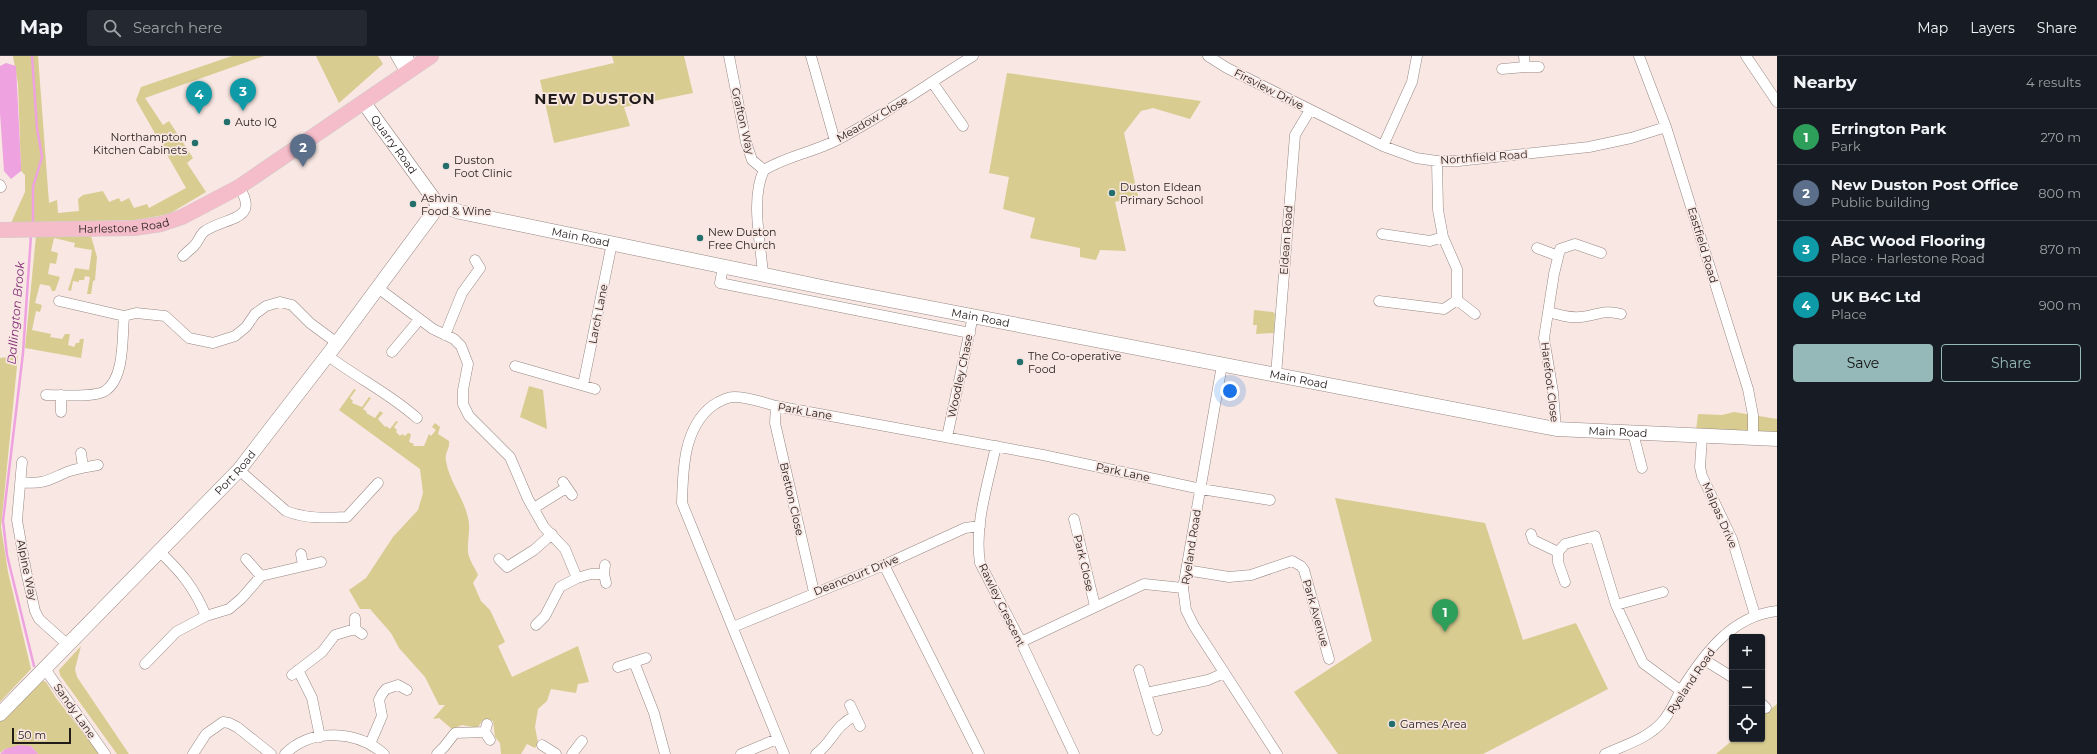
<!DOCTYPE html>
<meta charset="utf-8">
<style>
:root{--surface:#171b24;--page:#242831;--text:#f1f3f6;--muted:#9ea1a6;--line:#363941;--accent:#95b8b8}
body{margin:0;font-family:Montserrat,sans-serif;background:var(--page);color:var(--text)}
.controls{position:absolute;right:12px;bottom:12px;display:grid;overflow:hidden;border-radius:4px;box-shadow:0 1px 3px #0004}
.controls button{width:36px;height:36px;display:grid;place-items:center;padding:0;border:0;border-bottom:1px solid var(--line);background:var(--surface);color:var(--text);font:20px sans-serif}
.scale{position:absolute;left:12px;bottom:10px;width:59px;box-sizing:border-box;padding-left:4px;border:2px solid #211b19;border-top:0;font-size:11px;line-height:14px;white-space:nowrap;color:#211b19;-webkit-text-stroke:3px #f8e7e2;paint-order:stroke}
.you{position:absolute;left:1230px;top:335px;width:14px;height:14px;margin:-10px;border:3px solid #fff;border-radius:50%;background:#1a73e8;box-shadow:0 0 0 6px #1a73e833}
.badge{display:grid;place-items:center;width:26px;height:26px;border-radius:50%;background:var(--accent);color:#fff;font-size:13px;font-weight:700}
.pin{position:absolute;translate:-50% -33px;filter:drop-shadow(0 1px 2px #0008)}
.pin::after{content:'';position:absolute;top:21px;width:14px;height:12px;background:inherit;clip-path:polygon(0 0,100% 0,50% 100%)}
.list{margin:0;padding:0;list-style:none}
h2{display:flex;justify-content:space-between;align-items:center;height:52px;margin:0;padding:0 16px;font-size:17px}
h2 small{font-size:13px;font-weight:400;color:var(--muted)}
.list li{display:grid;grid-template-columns:26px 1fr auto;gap:12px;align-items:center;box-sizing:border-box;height:56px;padding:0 16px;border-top:1px solid var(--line)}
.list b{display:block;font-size:15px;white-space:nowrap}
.list p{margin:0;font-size:13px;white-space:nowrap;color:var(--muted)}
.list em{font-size:13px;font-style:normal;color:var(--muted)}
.actions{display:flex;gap:8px;padding:12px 16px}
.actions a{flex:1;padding:9px 0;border:1px solid var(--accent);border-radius:4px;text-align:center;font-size:14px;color:var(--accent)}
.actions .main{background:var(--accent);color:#111}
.icon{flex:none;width:22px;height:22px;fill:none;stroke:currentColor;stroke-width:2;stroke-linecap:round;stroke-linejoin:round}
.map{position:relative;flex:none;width:1777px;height:698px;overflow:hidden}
header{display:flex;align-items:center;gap:24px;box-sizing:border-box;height:56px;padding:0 20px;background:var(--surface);border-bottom:1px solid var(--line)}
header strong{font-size:19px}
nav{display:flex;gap:22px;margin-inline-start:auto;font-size:14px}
.search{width:280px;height:36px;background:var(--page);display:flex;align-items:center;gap:10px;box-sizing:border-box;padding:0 14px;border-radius:4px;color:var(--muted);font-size:15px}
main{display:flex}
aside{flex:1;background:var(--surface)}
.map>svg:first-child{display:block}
.green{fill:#d8cc91}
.water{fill:#eea2df}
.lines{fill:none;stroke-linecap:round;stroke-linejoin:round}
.stream{stroke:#eea2df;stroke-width:2.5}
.street-casing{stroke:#978783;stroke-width:11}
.secondary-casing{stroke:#978783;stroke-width:15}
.primary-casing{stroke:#cecdcc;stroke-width:16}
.street{stroke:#fff;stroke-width:10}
.secondary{stroke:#fff;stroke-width:14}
.primary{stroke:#f5bcc9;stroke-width:15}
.poi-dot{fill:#246f6c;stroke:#f8e7e2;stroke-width:1.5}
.labels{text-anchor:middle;stroke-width:3.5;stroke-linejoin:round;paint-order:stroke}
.street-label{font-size:11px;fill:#211b19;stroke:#f8e7e2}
.poi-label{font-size:11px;fill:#211b19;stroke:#f8e7e2;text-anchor:start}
.water-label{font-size:12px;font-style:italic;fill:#842c77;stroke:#f8e7e2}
.district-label{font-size:15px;font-weight:bold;letter-spacing:1px;fill:#211b19;stroke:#f8e7e2}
</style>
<header>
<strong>Map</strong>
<div class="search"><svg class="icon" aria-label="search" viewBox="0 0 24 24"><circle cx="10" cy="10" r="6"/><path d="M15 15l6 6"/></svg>Search here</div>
<nav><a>Map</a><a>Layers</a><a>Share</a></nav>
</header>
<main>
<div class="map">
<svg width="1777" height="698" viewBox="0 0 1777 698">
<rect width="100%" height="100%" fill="#f8e7e2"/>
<path class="green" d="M13,0h25l11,147 8,-3 1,13 21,-2 -1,-12 5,-4 20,-4 6,11 10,-4 2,4 8,-4 5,10 13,-4 2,4 37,-20 -50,-88 5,-13 91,-31h32l-119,42 18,27 6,-4 24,37 -6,5 19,29 -37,22 -33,6 -125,3 14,-31v-17l-4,-4 -3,-87z
M316,0h62l5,8 -44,39z
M612,0h72l9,37 -69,14 6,19 -76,17 -14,-63 74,-17z
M1007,17l194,28 -11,18 -37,-11 -12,3 -17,22 14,63 -23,6 11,49 -26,-1 -4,10 -16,-3v-9l-50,-10 5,-20 -32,-9 6,-32 -20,-4z
M36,180h55l6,21 -2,23 -2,1 -2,13h-4l3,-17 -5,-1 -1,4h-5v2l-6,-1 -2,10 -3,-1 7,-22 14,2 3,-20 -18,-3 1,-4 -21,-5 -3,13 7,2 -2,11 -6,-1 -2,11 12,3 -5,14h-3l-2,-5 -10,-2 -5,19 7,2 -2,7 -4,-1 -4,19 19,4 -1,3 12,2 3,-5h5l-2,11 6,2 2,-4h3l1,-4h4l-3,19 -56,-10z
M1254,254l19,2 2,2 -1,19 -18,1 1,-9h-4z
M18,300l-17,171 7,45 23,97 -31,33v-344z
M529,330l14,4 4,39 -27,-12z
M354,333l2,1 -6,8 3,3 -1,2 10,4 7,-10 2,1 -8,11 4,3 -1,1 9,5 5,-7 3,2 -5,6 7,8 1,-1 4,3 6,-8 2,1 -4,5 3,3 -1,2 4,4 2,-2 3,2 3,-3 3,1 -2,8 5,2 -1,2h11l5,-12 2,2 5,-6 -4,-3 3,-4 5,4 -2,7 11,7c1,8 -5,13 -3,20 3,20 18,37 22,57 3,11 -1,23 0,34 1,8 7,16 10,23l-5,8 8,18 9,9 15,32 -7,4 14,31 66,-31 11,36 -11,2 -2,9 -25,-4 -4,12 -9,8 -3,18 3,16 -3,5 -8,-4 -6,10h-20l-1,-11 -5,-6 -2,-16 -9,-2 -7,9 -15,-3 -10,4 -13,-11 -6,1 12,-14h-6l-14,-28 -26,-29 -8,-15 -21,-24h-10l-11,-19 17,-12 27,-41 25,-27 5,-17 -3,-24 -81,-59z
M1734,356l43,7v16l-81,-5 2,-16 24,1z
M1335,442l150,25 38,117 53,-17 32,66 -125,65h-145l-44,-62 78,-51z
M81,590l-6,23 2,8 52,77h-12l-57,-79 -1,-5z
M41,624l5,2 10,16 44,56h-62l-7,-8 -26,3 -5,4v-33z
M1777,648v50h-61l18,-15h28v-23z"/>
<path class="water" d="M6,7l10,3 5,100v5l-10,8 -7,-8 -4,-58v-47z
M19,689l12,1 7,8h-38l5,-5z"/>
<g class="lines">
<path class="stream" d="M32,0l5,72 5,29 -9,30v37
M31,179l-8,118 -20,168 4,34 27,111"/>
<g class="street-casing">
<path id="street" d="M396,0l10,17
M407,0l4,7 1,6
M729,0l17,86 6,18 12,10
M811,0l24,85
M1208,0l19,12 156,78 33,12 21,3h21l131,-14 42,-9 35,-11
M1639,0l27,71 82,262 5,26v22
M1746,0l31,46
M1525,11h14
M1502,13l23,-2 -1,-11
M932,26l31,44
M1383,90l29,-64 5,-26
M1437,105l1,49 5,27 14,32v31l18,14
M764,114c23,-14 50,-18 73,-30 48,-25 90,-56 136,-84
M0,129l1,2
M1382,178l48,7 13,-4
M1537,192l21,8
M183,200c4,-4 8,-7 11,-10 5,-5 6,-12 11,-15 20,-14 56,-10 34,-44
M723,211l-3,16 250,50
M763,219c-2,-32 -13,-76 1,-105
M378,232l55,41 21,10 7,7 7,18 -5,26v14l6,12 41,41 18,42 16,28 21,22 12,29 -17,9 -15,29 -9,9
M59,245l65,15 12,-3 29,3 24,22 24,5 22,-7 11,-9 9,-13 11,-8 14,-4 12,3 18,18 27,20
M1379,245l65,8 13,-9
M1549,256c10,3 20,6 31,5 16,-1 23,-8 41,-3
M445,279l17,-42 18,-25 -5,-8
M392,296l27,-32
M327,299c30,23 62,38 90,63
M1222,309l-39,223 3,22 8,16 83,128
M515,310l80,23
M1276,319l19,-240 15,-25
M583,329l29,-142
M46,339c15,0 47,3 59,-4 20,-13 17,-53 19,-75
M61,339v17
M776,350l-1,17 39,169
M1556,373l-3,-37 -9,-54 10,-64 6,-25 15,-5 26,9
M1633,377l9,35
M947,381l26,-121
M1702,381l-2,30 2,9 30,63 23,76
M996,390c-8,38 -22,79 -16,117l41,79 53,112
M81,397l2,14
M22,406l-5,58 9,51 9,40 4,8 29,26
M239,414l47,41c20,8 40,7 61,6l31,-34
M21,426c22,3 27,-2 46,-10 10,-4 20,-5 31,-7
M563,426l9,13
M534,452l32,-20
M1074,463l21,87
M1531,478l2,6 25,12
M159,495c22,21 35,36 47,65l23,-7 13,-11 19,-22 60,-14
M301,498l2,11
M246,503l15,17
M499,503l8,8 27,-17 18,-16
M605,509l-1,9 2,9
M884,509l95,189
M1186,514l43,7 22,-2 41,-14 9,5 3,4 25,89
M577,522l14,-4h13
M1565,526l-7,-20v-10l7,-8 30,-8 21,69 27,58 38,28
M1616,549l47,-13
M355,562v11l7,5
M733,571l151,-62 81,-37 15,-2
M1021,586l123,-58 39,4
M1703,603l29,18
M634,606l20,51 11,41
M145,608l31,-32 30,-16
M618,611l28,-9
M45,613l60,85
M298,614l14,28 8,39
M1139,614l18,60
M292,619l30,-23 13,-17 20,-6
M1146,637l62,-13 16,-7
M1762,648l4,4
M850,649l10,21
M487,668l-2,8 5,8
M370,688l12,-28 -3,-16 3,-6 4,-5 12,-4 9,5
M542,689l14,9
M193,698l13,-20 17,-12 6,1 8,4 34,27
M285,698c27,-27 73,-23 99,0
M437,698l7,-7 11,-14 30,-1
M572,698l10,-13
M741,698l36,-15
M784,698l-102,-251c1,-33 1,-74 30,-97 6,-4 14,-9 22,-9 14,0 28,5 42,9l267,49 158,34 69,11
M816,698c17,-12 18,-28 39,-38
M1605,698c20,-9 44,-16 58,-33 7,-8 12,-20 17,-29 23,-37 51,-76 97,-81"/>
</g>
<g class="secondary-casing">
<g id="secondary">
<path id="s1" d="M364,47l69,95 6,7 21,7 372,77 724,140 221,10"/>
<path id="s2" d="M0,658l239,-244 98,-127 102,-138"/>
</g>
</g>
<g class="primary-casing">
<g id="primary">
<path id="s3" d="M0,174l134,-2 27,-4 21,-7 57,-30 192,-131"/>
</g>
</g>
<use href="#street" class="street"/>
<use href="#secondary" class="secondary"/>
<use href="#primary" class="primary"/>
</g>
<g class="poi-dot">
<circle cx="227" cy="66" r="4"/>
<circle cx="195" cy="87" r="4"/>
<circle cx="446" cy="110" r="4"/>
<circle cx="1112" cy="137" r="4"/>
<circle cx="413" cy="148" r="4"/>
<circle cx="700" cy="182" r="4"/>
<circle cx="1020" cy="306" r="4"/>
<circle cx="1392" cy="668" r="4"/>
</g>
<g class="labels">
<g class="street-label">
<text transform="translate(1269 33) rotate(27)" y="4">Firsview Drive</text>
<text transform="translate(872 63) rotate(-30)" y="4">Meadow Close</text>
<text transform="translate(743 65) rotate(77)" y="4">Grafton Way</text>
<text dy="4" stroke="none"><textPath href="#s1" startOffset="51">Quarry Road</textPath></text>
<text transform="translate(1484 101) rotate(-4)" y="4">Northfield Road</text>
<text dy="4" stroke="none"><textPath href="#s3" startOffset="124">Harlestone Road</textPath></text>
<text dy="4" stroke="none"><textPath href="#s1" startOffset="272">Main Road</textPath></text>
<text transform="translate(1286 184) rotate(-86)" y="4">Eldean Road</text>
<text transform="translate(1703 189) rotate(73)" y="4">Eastfield Road</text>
<text transform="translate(598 258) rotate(-79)" y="4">Larch Lane</text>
<text dy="4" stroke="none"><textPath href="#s1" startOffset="680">Main Road</textPath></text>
<text transform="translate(960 320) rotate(-78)" y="4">Woodley Chase</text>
<text dy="4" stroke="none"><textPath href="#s1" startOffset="1004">Main Road</textPath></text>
<text transform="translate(1550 326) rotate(83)" y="4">Harefoot Close</text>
<text transform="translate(805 355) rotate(10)" y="4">Park Lane</text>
<text dy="4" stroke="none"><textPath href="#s1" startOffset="1328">Main Road</textPath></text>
<text transform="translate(1123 416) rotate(12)" y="4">Park Lane</text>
<text dy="4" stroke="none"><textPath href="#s2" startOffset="337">Port Road</textPath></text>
<text transform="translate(792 443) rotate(77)" y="4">Bretton Close</text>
<text transform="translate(1720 459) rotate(66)" y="4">Malpas Drive</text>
<text transform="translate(1191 491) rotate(-81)" y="4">Ryeland Road</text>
<text transform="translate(1084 507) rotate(77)" y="4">Park Close</text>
<text transform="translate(27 514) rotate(78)" y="4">Alpine Way</text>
<text transform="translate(856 519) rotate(-22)" y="4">Deancourt Drive</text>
<text transform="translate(1002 549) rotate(64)" y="4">Rawley Crescent</text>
<text transform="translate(1316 557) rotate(74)" y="4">Park Avenue</text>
<text transform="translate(1691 625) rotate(-56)" y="4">Ryeland Road</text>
<text transform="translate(75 655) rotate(55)" y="4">Sandy Lane</text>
</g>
<g class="poi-label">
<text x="235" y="70">Auto IQ</text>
<text x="187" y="85" text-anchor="end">Northampton<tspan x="187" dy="13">Kitchen Cabinets</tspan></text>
<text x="454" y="108">Duston<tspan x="454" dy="13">Foot Clinic</tspan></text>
<text x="1120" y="135">Duston Eldean<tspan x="1120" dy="13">Primary School</tspan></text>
<text x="421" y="146">Ashvin<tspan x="421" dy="13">Food &amp; Wine</tspan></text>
<text x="708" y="180">New Duston<tspan x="708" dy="13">Free Church</tspan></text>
<text x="1028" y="304">The Co-operative<tspan x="1028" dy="13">Food</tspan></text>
<text x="1400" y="672">Games Area</text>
</g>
<g class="water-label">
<text transform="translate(16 257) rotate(-85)" y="4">Dallington Brook</text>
</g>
<g class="district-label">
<text x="595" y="48">NEW DUSTON</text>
</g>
</g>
</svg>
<div class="controls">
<button>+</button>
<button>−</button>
<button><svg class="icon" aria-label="locate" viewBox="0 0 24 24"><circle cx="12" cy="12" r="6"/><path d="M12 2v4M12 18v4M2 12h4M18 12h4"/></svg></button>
</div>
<div class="scale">50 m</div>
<div class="you"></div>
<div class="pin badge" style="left:1445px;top:576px;background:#2e9e5b">1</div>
<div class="pin badge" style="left:303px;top:111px;background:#5c6f8a">2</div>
<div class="pin badge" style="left:243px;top:55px;background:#0f9aa8">3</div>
<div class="pin badge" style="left:199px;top:58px;background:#0f9aa8">4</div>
</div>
<aside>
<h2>Nearby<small>4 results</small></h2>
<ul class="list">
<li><span class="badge" style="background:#2e9e5b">1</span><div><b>Errington Park</b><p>Park</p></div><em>270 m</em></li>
<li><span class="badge" style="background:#5c6f8a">2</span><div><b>New Duston Post Office</b><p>Public building</p></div><em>800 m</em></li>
<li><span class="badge" style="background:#0f9aa8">3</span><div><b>ABC Wood Flooring</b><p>Place · Harlestone Road</p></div><em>870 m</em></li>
<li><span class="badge" style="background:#0f9aa8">4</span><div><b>UK B4C Ltd</b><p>Place</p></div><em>900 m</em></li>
</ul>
<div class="actions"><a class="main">Save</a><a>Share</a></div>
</aside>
</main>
